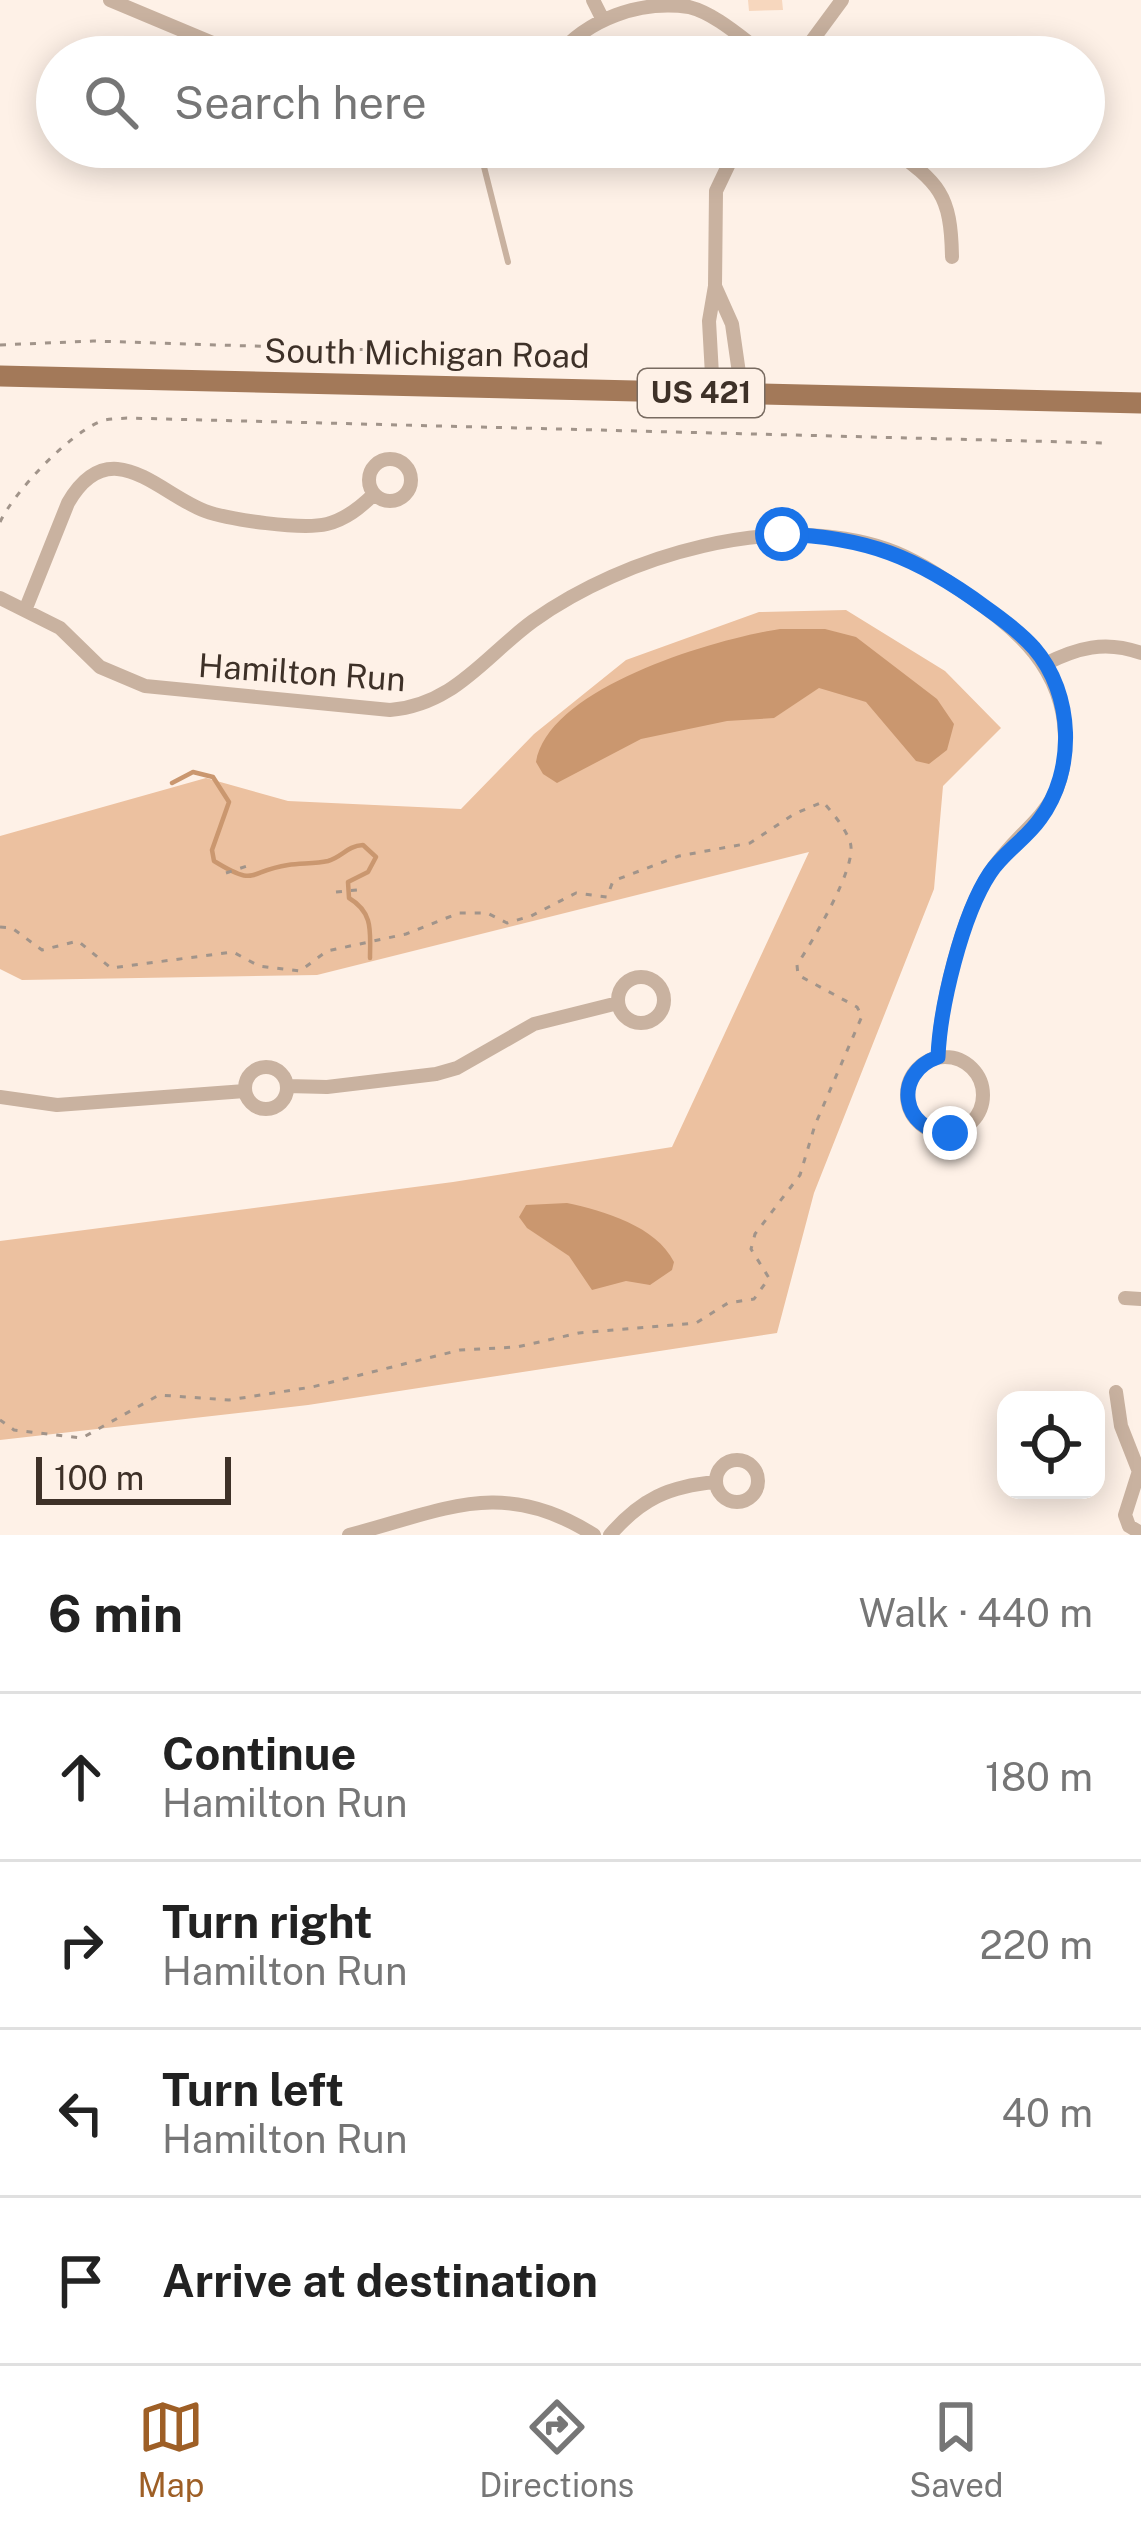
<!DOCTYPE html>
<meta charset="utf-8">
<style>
:root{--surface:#fff;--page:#f2f2f2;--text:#222;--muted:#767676;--line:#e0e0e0;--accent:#9e5f26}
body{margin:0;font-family:"Public Sans",sans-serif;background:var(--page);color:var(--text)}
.controls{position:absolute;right:36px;bottom:36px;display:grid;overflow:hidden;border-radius:24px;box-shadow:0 6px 30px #0003}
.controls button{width:108px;height:108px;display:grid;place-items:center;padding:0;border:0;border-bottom:3px solid var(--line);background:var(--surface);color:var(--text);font:60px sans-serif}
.scale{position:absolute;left:36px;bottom:30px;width:195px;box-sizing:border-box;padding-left:12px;border:6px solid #3e3128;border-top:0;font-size:33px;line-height:42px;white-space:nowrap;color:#3e3128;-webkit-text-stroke:9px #fef1e7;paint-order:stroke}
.stop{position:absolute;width:36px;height:36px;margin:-27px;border:9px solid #1a73e8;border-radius:50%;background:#fff}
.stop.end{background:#1a73e8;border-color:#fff;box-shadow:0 3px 12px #0008}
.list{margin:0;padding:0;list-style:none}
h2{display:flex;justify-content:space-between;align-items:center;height:156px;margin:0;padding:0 48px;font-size:51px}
h2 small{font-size:39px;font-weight:400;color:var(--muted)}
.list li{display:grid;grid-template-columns:78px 1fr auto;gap:36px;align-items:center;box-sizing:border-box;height:168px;padding:0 48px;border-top:3px solid var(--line)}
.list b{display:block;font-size:45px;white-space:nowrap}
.list p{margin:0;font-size:39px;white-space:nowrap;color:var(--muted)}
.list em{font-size:39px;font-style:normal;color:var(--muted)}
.icon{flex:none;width:66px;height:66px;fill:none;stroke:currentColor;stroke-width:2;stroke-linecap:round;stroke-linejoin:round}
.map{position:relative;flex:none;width:1141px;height:1535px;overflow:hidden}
.search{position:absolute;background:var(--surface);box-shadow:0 6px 30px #0003;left:36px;right:36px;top:36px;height:132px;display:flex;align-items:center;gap:30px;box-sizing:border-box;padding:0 42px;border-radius:66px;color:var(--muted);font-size:45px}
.sheet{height:828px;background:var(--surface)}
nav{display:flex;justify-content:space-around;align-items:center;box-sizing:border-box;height:168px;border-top:3px solid var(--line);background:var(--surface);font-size:33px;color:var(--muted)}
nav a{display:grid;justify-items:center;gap:6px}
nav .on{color:var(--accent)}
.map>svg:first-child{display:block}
.green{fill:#ecc1a0}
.water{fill:#ca976f}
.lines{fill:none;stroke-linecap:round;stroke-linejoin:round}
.stream{stroke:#ca976f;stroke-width:4.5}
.building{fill:#f7d7be}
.path{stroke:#a1948a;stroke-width:3;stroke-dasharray:6 9;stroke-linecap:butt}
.service{stroke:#c9b2a0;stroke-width:6}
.minor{stroke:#c9b2a0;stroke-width:14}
.primary{stroke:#a37959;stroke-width:21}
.route{stroke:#1a73e8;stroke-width:15}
.labels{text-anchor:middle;stroke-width:9;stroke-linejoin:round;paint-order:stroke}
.shield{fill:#fef1e7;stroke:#786b61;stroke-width:3}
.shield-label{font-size:30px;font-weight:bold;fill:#3e3128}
.street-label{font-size:33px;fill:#3e3128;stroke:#fef1e7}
</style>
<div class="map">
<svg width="1141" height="1535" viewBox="0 0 1141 1535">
<rect width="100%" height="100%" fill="#fef1e7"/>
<path class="green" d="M846,610l99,61 56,57 -58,58 -9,103 -120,304 -37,140 -469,72 -308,35v-199l453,-59 219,-35 137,-295 -492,123 -295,5 -22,-11v-133l206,-58 82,23 173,8 73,-75 92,-74 133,-48z"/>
<path class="water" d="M780,629h45l31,8 81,62 17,25 -7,26 -18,14 -13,-3 -50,-59 -47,-14 -45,30 -47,3 -86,18 -84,44 -14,-9 -7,-12c13,-75 179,-123 244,-133z
M567,1203c37,8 89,23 107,59l-2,8 -22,15 -24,-4 -34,9 -23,-34 -42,-28 -8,-11 7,-12z"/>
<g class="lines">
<path class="stream" d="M172,783l21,-11 20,5 16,25 -17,48 2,11c44,27 33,10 74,4 13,-2 27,-1 40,-4 14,-4 19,-15 35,-16l13,12 -8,15 -20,10 1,16c25,15 21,34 21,60"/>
</g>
<path class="building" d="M748,0h34l1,10 -34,1z
M849,40l24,17h-37z"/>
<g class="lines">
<path class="path" d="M0,345l93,-4 380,12
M0,522c15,-31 67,-86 99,-100 8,-4 20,-3 28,-4l979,25
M226,873l21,-7
M336,892l21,-2
M0,927l12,1 30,22 36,-9 33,27 122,-16 26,14 41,5 27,-20 79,-17 53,-21h28l20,10 24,-7 45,-23 31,4 6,-16 66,-25 71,-13 44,-29 29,-12c9,10 23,27 27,40 9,23 -39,101 -53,123l1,10 59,32 5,9 -47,109 -15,50 -45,59 -4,15 18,29 -15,21 -26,4 -32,20 -117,10 -62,14 -57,3 -148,37 -83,13 -70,-5 -77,43 -68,-8 -14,-10"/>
<path class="service" d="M479,147l29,115"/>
<path class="minor" d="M110,0l136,57
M593,0l9,18
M556,57c32,-38 83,-57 133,-50 28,7 56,34 79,50
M800,57l42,-57
M737,147l-21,44 -1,95 17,38 10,70
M890,147c49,37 61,46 62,110
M713,393l-4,-72 6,-35
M369 480a21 21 0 1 1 42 0a21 21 0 1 1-42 0Z
M0,598l60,30 40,39 45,19 245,24c64,-5 95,-54 143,-89 92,-66 244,-110 354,-72 29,10 54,28 79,45 52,35 97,75 99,142 2,79 -41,84 -76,138 -28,43 -49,132 -51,182
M26,608l42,-105c42,-73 91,-9 137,8 25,9 97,19 122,13 19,-5 33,-16 47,-30
M1045,664c32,-16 60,-24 96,-11
M618 1000a23 23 0 1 1 46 0a23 23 0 1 1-46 0Z
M907 1095a38 38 0 1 1 76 0a38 38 0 1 1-76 0Z
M245 1088a21 21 0 1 1 42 0a21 21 0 1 1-42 0Z
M287,1086l40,1 109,-13 21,-6 77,-44 84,-21
M0,1097l57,8 188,-14
M1125,1298l16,1
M1116,1392l5,34 20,51
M716 1481a21 21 0 1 1 42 0a21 21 0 1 1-42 0Z
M1138,1474l-13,41 4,11 12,7
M349,1535c94,-24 153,-59 245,0
M610,1535c31,-36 59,-49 106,-53"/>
<path class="primary" d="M0,376l1141,27"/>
</g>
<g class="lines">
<path class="route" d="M782,534c84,3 135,23 203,73 17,12 35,25 49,41 40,46 42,123 6,171 -14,20 -36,33 -50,54 -28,42 -50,134 -52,184 -46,16 -37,75 12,76"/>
</g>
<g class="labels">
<rect class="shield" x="638" y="369" width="126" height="48" rx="9"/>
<g class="shield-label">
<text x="701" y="403">US 421</text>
</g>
<g class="street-label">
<text transform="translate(427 353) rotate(1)" y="12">South Michigan Road</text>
<text transform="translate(302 672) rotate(4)" y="12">Hamilton Run</text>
</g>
</g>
</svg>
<div class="controls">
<button><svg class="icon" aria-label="locate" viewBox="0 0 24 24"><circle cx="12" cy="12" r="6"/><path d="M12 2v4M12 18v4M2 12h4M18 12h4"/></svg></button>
</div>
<div class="scale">100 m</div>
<div class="stop" style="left:782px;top:534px"></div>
<div class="stop end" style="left:950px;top:1133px"></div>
<div class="search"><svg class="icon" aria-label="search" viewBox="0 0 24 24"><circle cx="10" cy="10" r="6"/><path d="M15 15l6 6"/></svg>Search here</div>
</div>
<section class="sheet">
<h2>6 min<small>Walk · 440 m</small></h2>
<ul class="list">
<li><svg class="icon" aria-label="ahead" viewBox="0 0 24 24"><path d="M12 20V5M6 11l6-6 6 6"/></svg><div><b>Continue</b><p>Hamilton Run</p></div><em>180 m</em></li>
<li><svg class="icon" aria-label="right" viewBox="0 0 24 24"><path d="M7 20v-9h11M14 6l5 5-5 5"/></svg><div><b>Turn right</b><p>Hamilton Run</p></div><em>220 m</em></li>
<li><svg class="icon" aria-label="left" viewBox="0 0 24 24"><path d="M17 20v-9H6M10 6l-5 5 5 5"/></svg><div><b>Turn left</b><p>Hamilton Run</p></div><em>40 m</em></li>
<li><svg class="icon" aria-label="arrive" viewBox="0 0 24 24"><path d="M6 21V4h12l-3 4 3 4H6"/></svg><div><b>Arrive at destination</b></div></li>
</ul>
</section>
<nav>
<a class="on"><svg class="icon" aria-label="map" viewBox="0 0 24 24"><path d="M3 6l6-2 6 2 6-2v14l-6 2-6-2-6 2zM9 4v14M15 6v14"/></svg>Map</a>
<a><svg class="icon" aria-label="directions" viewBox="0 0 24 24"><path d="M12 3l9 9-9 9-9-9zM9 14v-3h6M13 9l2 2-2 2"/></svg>Directions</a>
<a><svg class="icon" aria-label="saved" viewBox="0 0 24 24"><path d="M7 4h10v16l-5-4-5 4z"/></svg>Saved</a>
</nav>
